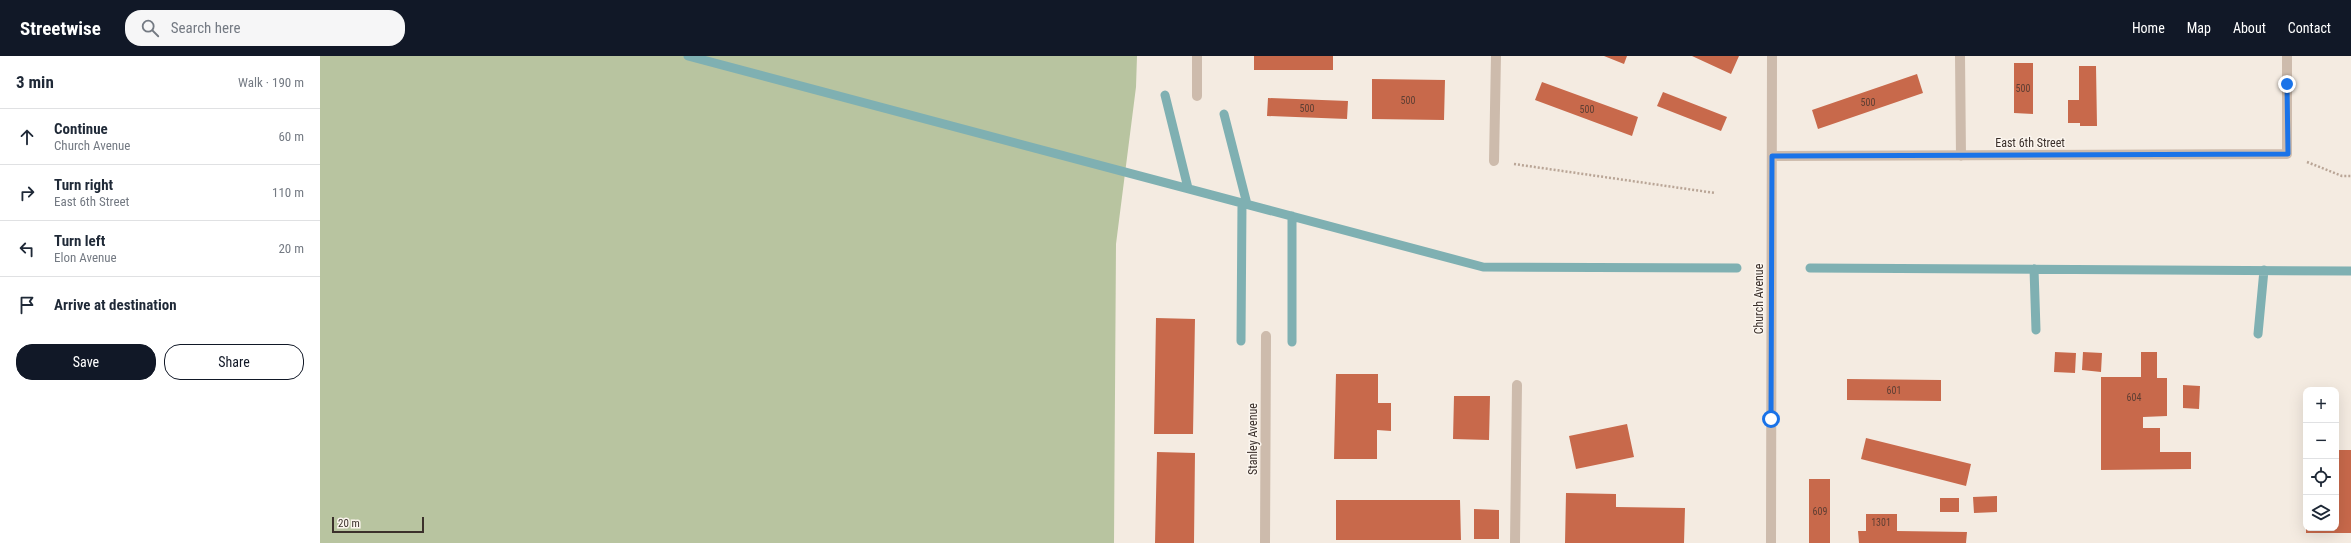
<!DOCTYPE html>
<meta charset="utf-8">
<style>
:root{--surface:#fff;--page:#f6f6f7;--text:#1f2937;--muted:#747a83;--line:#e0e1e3;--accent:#111827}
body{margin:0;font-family:"Roboto Condensed",sans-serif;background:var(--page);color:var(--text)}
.controls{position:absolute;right:12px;bottom:12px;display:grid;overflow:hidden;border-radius:8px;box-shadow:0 4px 16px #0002}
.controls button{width:36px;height:36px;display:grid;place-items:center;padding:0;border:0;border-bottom:1px solid var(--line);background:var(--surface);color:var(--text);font:20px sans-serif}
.scale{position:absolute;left:12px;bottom:10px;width:92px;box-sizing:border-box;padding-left:4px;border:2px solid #3b302b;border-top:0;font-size:11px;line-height:14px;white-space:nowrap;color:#3b302b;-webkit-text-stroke:3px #fbf5ee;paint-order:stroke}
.stop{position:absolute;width:12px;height:12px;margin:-9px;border:3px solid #1a73e8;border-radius:50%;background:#fff}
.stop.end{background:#1a73e8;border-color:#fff;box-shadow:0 1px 4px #0008}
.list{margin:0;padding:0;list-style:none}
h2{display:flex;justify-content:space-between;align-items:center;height:52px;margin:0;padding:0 16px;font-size:17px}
h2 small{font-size:13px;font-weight:400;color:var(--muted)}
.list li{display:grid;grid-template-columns:26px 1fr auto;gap:12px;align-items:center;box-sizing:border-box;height:56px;padding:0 16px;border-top:1px solid var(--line)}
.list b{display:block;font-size:15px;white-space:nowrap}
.list p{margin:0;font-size:13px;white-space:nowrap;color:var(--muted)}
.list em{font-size:13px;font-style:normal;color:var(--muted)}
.actions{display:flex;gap:8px;padding:12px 16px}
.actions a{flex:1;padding:9px 0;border:1px solid var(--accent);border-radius:16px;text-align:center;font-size:14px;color:var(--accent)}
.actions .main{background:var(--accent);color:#fff}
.icon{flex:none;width:22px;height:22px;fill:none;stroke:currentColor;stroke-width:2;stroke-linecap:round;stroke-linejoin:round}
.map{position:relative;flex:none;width:2031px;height:487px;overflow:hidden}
header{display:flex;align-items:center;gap:24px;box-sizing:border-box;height:56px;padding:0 20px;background:var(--accent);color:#fff}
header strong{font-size:19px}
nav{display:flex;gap:22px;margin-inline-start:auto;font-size:14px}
.search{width:280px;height:36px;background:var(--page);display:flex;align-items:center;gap:10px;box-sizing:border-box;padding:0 14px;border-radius:16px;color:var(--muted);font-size:15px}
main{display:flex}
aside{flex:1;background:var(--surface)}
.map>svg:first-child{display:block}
.grass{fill:#b8c4a0}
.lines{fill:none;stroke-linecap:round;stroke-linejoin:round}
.stream{stroke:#7fb0b2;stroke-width:9}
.building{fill:#c8694b}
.path{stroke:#b9a596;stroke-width:2.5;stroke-dasharray:2 2;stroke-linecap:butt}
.service{stroke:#cdbbac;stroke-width:10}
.minor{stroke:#cdbbac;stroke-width:10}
.route{stroke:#1a73e8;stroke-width:5}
.labels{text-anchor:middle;stroke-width:3;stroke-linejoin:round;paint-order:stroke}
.number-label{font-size:10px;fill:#5e3e33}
.street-label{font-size:12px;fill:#3b302b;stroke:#fbf5ee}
</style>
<header>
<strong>Streetwise</strong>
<div class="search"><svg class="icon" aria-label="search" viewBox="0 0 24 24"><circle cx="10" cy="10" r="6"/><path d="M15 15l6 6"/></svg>Search here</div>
<nav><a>Home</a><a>Map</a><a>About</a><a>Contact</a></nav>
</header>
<main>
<aside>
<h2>3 min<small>Walk · 190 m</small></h2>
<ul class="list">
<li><svg class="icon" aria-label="ahead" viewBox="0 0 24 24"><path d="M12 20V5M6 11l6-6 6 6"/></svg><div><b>Continue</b><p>Church Avenue</p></div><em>60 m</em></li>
<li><svg class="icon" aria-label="right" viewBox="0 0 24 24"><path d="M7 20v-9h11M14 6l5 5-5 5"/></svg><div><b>Turn right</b><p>East 6th Street</p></div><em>110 m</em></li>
<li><svg class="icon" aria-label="left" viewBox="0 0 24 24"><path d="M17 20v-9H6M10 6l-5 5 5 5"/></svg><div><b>Turn left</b><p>Elon Avenue</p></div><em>20 m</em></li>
<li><svg class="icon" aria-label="arrive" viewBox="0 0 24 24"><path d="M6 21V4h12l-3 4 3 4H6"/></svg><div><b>Arrive at destination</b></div></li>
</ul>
<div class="actions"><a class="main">Save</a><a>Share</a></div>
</aside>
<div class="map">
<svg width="2031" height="487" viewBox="0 0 2031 487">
<rect width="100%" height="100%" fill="#f4ebe1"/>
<path class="grass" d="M0,0h817l-1,31 -20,157 -2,299h-794z"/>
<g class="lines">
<path class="stream" d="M368,0l795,211 254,1
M845,39l23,93
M904,58l23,90
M1490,212l541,3
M1714,213l2,61
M1938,278l6,-64
M921,285l1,-138
M972,286v-126"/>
</g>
<path class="building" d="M934,0h79v14h-79z
M1284,0h23l-3,8z
M1372,0h47l-8,18z
M1694,7h19v51l-19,-1z
M1759,10h17l1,60h-17v-3h-12v-23h11z
M1597,18l6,19 -105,36 -6,-19z
M1052,23l73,1 -1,40 -72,-1z
M1222,26l96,35 -6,19 -97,-36z
M1343,36l64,25 -6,14 -64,-25z
M948,42l80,3 -1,18 -80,-3z
M836,262l39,1 -2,115h-39z
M1735,296l21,1 -1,20 -21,-1z
M1763,296l19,1 -1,19 -19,-2z
M1821,296h16v26h10v38l-24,1v11h17v24h31v17l-90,1v-93h40z
M1016,318h42v29h13v28l-14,-1v29h-43z
M1527,323l94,1v21l-94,-1z
M1863,329l17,1 -1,23 -16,-1z
M1134,340h36l-1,44 -36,-1z
M1307,368l7,33 -58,12 -7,-33z
M1546,382l105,26 -5,22 -105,-27z
M2016,394h15v83h-45v-5h30z
M837,396l38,1 -1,90h-39z
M1489,423h21v64h-21z
M1246,437l50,1v13l69,1 -1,35h-119z
M1677,440v16l-23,1 -1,-16z
M1620,442h19v14h-19z
M1016,444h124l1,40h-125z
M1154,453l25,1v29h-25z
M1546,458h31v17l70,1 -1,11h-107l-1,-12h8z"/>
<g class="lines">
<path class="path" d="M1987,106l35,14h9
M1194,108l201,29"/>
<path class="service" d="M1195,487l2,-158"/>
<path class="minor" d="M877,0v40
M1640,0l1,100
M1452,100l515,-2v-98
M1174,105l2,-105
M945,487l1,-207
M1451,487l1,-487"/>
</g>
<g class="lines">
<path class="route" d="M1451,363l1,-263 516,-2 -1,-70"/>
</g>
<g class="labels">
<g class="number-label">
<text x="1703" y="36">500</text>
<text x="1088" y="48">500</text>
<text x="1548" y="50">500</text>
<text x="987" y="56">500</text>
<text x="1267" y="57">500</text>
<text x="1574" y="338">601</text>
<text x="1814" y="345">604</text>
<text x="1500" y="459">609</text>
<text x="1561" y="470">1301</text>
</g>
<g class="street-label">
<text x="1710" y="91">East 6th Street</text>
<text transform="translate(1439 243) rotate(-90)" y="4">Church Avenue</text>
<text transform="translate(933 383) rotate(-90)" y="4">Stanley Avenue</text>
</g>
</g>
</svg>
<div class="controls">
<button>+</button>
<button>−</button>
<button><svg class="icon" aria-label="locate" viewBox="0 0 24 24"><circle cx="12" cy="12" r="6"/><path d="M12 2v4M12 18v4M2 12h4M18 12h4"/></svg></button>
<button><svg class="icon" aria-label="layers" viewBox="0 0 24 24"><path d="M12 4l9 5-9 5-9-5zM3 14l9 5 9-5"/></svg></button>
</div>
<div class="scale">20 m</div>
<div class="stop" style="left:1451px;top:363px"></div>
<div class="stop end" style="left:1967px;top:28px"></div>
</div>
</main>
